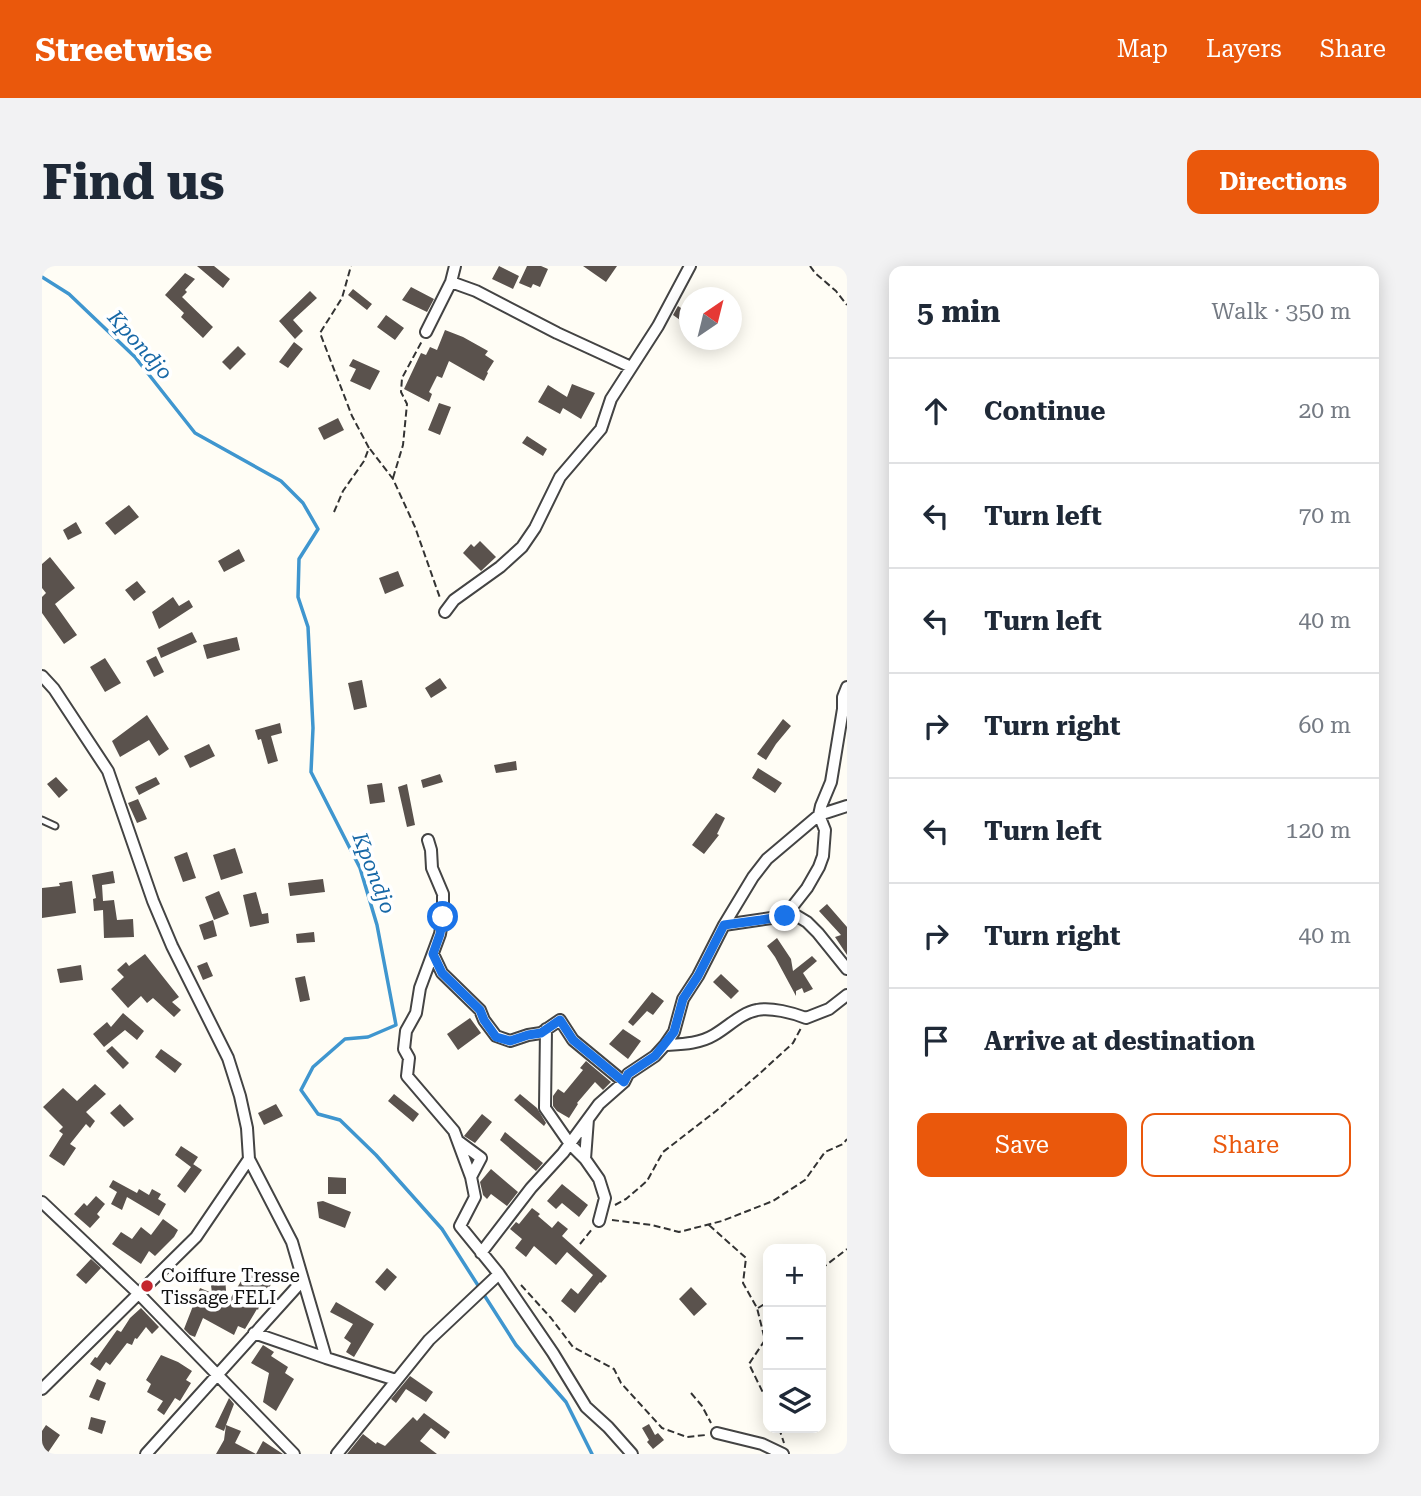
<!DOCTYPE html>
<meta charset="utf-8">
<style>
:root{--surface:#fff;--page:#f2f2f3;--text:#1f2937;--muted:#747a83;--line:#e0e1e3;--accent:#ea580c}
body{margin:0;font-family:"Roboto Serif",serif;background:var(--page);color:var(--text)}
.controls{position:absolute;right:21px;bottom:21px;display:grid;overflow:hidden;border-radius:14px;box-shadow:0 4px 18px #0003}
.controls button{width:63px;height:63px;display:grid;place-items:center;padding:0;border:0;border-bottom:2px solid var(--line);background:var(--surface);color:var(--text);font:35px sans-serif}
.compass{position:absolute;left:637px;top:21px;width:63px;height:63px;border-radius:50%;background:var(--surface);box-shadow:0 4px 18px #0003;rotate:35deg}
.stop{position:absolute;width:21px;height:21px;margin:-16px;border:5px solid #1a73e8;border-radius:50%;background:#fff}
.stop.end{background:#1a73e8;border-color:#fff;box-shadow:0 2px 7px #0008}
.list{margin:0;padding:0;list-style:none}
h2{display:flex;justify-content:space-between;align-items:center;height:91px;margin:0;padding:0 28px;font-size:30px}
h2 small{font-size:23px;font-weight:400;color:var(--muted)}
.list li{display:grid;grid-template-columns:46px 1fr auto;gap:21px;align-items:center;box-sizing:border-box;height:105px;padding:0 28px;border-top:2px solid var(--line)}
.list b{display:block;font-size:26px;white-space:nowrap}
.list em{font-size:23px;font-style:normal;color:var(--muted)}
.actions{display:flex;gap:14px;padding:21px 28px}
.actions a{flex:1;padding:16px 0;border:2px solid var(--accent);border-radius:14px;text-align:center;font-size:24px;color:var(--accent)}
.actions .main{background:var(--accent);color:#fff}
.icon{flex:none;width:38px;height:38px;fill:none;stroke:currentColor;stroke-width:2;stroke-linecap:round;stroke-linejoin:round}
.map{position:relative;flex:none;width:805px;height:1188px;overflow:hidden;border-radius:14px}
header{display:flex;align-items:center;gap:42px;box-sizing:border-box;height:98px;padding:0 35px;background:var(--accent);color:#fff}
header strong{font-size:33px}
nav{display:flex;gap:38px;margin-inline-start:auto;font-size:24px}
.intro{display:flex;align-items:center;justify-content:space-between;box-sizing:border-box;height:168px;padding:0 42px}
h1{margin:0;font-size:49px}
.button{padding:18px 32px;border-radius:14px;background:var(--accent);color:#fff;font-size:24px;font-weight:700}
main{display:flex;gap:42px;padding:0 42px}
aside{flex:1;background:var(--surface);border-radius:14px;box-shadow:0 4px 18px #0003}
.map>svg:first-child{display:block}
.lines{fill:none;stroke-linecap:round;stroke-linejoin:round}
.stream{stroke:#3f96cf;stroke-width:3.5}
.building{fill:#5a524d}
.service-casing{stroke:#444;stroke-width:9}
.minor-casing{stroke:#444;stroke-width:14}
.path{stroke:#333;stroke-width:2;stroke-dasharray:7 3.5;stroke-linecap:butt}
.service{stroke:#fff;stroke-width:5}
.minor{stroke:#fff;stroke-width:10}
.route{stroke:#1a73e8;stroke-width:9}
.poi-dot{fill:#c4262e;stroke:#fff;stroke-width:2.5}
.labels{text-anchor:middle;stroke-width:7;stroke-linejoin:round;paint-order:stroke}
.poi-label{font-size:19px;fill:#111;stroke:#fff;text-anchor:start}
.water-label{font-size:21px;font-style:italic;fill:#1768a6;stroke:#fff}
</style>
<header>
<strong>Streetwise</strong>
<nav><a>Map</a><a>Layers</a><a>Share</a></nav>
</header>
<div class="intro"><h1>Find us</h1><a class="button">Directions</a></div>
<main>
<div class="map">
<svg width="805" height="1188" viewBox="0 0 805 1188">
<rect width="100%" height="100%" fill="#fffdf5"/>
<g class="lines">
<path class="stream" d="M0,11l27,17 66,63 60,76 86,48 22,22 15,26 -19,30 -1,38 10,30 5,101 -2,44 49,96 17,57 19,100 -28,12 -23,2 -32,28 -12,23 17,24 22,6 36,35 66,74 74,116 50,57 26,52"/>
</g>
<path class="building" d="M155,0h17l16,13 -7,9z
M457,0l20,10 -6,13 -21,-10z
M485,0h14l7,3 -8,18 -7,-3 -2,4 -12,-5z
M541,0h34l-11,16z
M143,7l10,6 -10,11 2,2 -5,5 31,30 -10,11 -22,-21 3,-4 -19,-18z
M369,21l23,12 -7,13 -25,-12z
M311,23l19,15 -5,6 -19,-15z
M268,25l7,7 -24,22 10,11 -8,8 -16,-18z
M636,40l12,8v13l-17,-12z
M344,49l18,13 -9,12 -18,-13z
M403,64l18,7 25,14 -3,4 9,6 -7,11 1,1 -4,8 -35,-20 -7,17 -5,-2 -8,16 3,2 -3,8 -25,-13 17,-36 5,2 4,-8 7,3z
M252,76l9,7 -15,19 -9,-6z
M196,80l8,8 -16,16 -8,-8z
M311,93l27,12 -10,19 -20,-9 6,-12 -7,-3z
M530,118l23,9 -14,26 -18,-11 -3,6 -22,-12 10,-17 19,12z
M397,137l12,4 -11,28 -12,-5z
M296,152l6,12 -20,10 -6,-12z
M485,170l20,13 -4,7 -21,-13z
M87,239l10,12 -24,18 -10,-12z
M34,256l6,11 -14,7 -5,-10z
M438,275l16,16 -15,14 -18,-18 8,-9 3,3z
M197,283l6,12 -21,11 -6,-11z
M8,291l25,31 -20,16 22,31 -13,9 -22,-31v-16l4,-4 -4,-5v-24z
M356,305l6,15 -19,8 -6,-16z
M95,315l9,11 -12,9 -9,-11z
M131,331l6,9 10,-6 4,7 -34,22 -7,-17z
M150,366l5,10 -36,16 -4,-10z
M195,371l3,13 -33,9 -4,-14z
M114,390l8,16 -10,5 -8,-16z
M63,392l16,25 -16,9 -15,-25z
M398,412l7,10 -16,10 -6,-10z
M320,414l5,27 -13,3 -6,-27z
M105,449l22,34 -10,7 -10,-16 -29,17 -8,-16z
M741,453l8,7 -15,18 -10,16 -9,-6z
M238,457l2,10 -11,3 7,25 -10,3 -7,-25 -3,1 -3,-10z
M167,478l6,12 -25,12 -6,-12z
M474,495l1,9 -21,3 -2,-8z
M716,502l24,15 -7,10 -23,-15z
M398,508l3,8 -20,6 -2,-8z
M14,511l12,13 -9,8 -12,-14z
M114,511l4,7 -21,11 -4,-8z
M340,517l3,19 -15,2 -3,-19z
M365,518l8,41 -8,2 -9,-40z
M96,533l9,20 -10,4 -9,-20z
M674,547l9,5 -8,16 2,1 -15,19 -12,-9z
M193,582l8,25 -22,7 -8,-25z
M145,586l9,26 -13,4 -9,-25z
M71,605l2,12 -13,2 1,16 11,-1 3,20 16,-1 1,18 -30,1 -1,-28 -9,1 -1,-12 3,-1 -4,-23z
M281,613l2,13 -35,4 -2,-13z
M30,615l4,32 -34,5v-30l18,-2 -1,-3z
M177,625l10,23 -15,6 -9,-23z
M214,626l6,22 6,-1 1,10 -19,4 -7,-32z
M785,638l20,23v28l-12,-18 6,-2 -22,-24z
M171,654l4,16 -13,4 -5,-15z
M272,666l1,10 -18,1 -1,-9z
M735,672l14,21 2,12 19,-15 5,5 -14,12 10,16 -9,4 -2,-5 -6,3v5l-21,-39 -8,-11z
M103,688l34,43 -7,5 9,8 -7,7 -21,-19 -6,5 -6,-7 -13,12 -17,-19 13,-12 -7,-7 9,-8 3,4z
M165,696l6,14 -10,4 -6,-14z
M39,699l2,15 -23,3 -3,-14z
M679,708l18,17 -8,8 -18,-17z
M263,710l5,24 -10,2 -5,-24z
M610,726l12,9 -11,14 -6,-4 -14,15 -5,-4z
M81,747l21,18 -7,9 -12,-10 -21,17 -11,-13 14,-12 4,5z
M428,752l11,15 -23,17 -11,-16z
M581,763l18,12 -13,18 -19,-15z
M70,780l17,17 -6,6 -17,-18z
M119,783l21,15 -7,9 -20,-16z
M544,795l25,21 -8,8 -8,-8 -18,21 1,1 -9,14 -12,-7 -4,-5v-10l5,-7 6,4 19,-23 -3,-2z
M53,818l11,10 -20,18 9,9 -5,7 -4,-4 -16,20 6,4 -12,18 -15,-10 14,-22 -4,-3 4,-4 -20,-20 20,-19 14,13z
M352,828l25,20 -6,8 -25,-21z
M478,828l17,14 9,15 -2,3 -30,-26z
M78,838l14,15 -10,8 -14,-14z
M234,838l7,12 -19,9 -6,-12z
M440,848l10,8 -17,21 -11,-7z
M463,866l38,31 -7,8 -36,-31z
M139,880l17,11 -6,9 1,-2 9,6 -17,23 -8,-7 14,-19 -16,-12z
M449,903l27,23 -11,14 -16,-12 -4,5 -4,-4 -3,-13z
M286,911l18,1v16h-18z
M71,914l24,13 2,-4 10,6 3,-6 9,5 -3,5 8,5 -7,12 -32,-19 -5,13 -11,-6 6,-12 -8,-5z
M520,918l26,21 -9,12 -17,-14 -6,6 -9,-8z
M54,930l9,8 -8,10 3,3 -10,11 -16,-14 10,-11 3,3z
M281,935l28,11 -6,16 -26,-10 -2,-16z
M490,942l8,6 -2,2 14,12 6,-7 10,8 -6,7 45,40 -6,7 -1,-1 -25,31 -14,-12 10,-13 7,6 15,-19 -26,-23 -11,13 -22,-19 -8,11 -11,-9 7,-9 -12,-10 6,-7 3,2z
M121,953l15,11 -4,7 -19,19 -6,-5 -8,13 -29,-20 9,-12 11,7 9,-12 10,8z
M49,993l10,9 -15,16 -10,-9z
M345,1002l10,9 -12,14 -10,-9z
M206,1004l24,10 -3,10 -5,-1 -6,21 -1,-1 -12,20 -7,-3 -4,9 -31,-17 -8,19 -5,-2 -6,-6 16,-41 12,5 -2,-15 15,-1 2,27z
M649,1021l16,17 -13,12 -15,-17z
M294,1036l38,22 -20,33 -8,-5 5,-9 -7,-5 9,-14 -23,-12z
M99,1042l18,19 -7,7 -6,-7 -9,12 -2,-1 -3,7 -5,-2 -17,22 -4,-3 -6,9 -10,-7 5,-7 2,1 20,-28 4,2 9,-14z
M221,1079l11,7 -3,4 17,11 -3,6 9,6 -18,32 -13,-9 6,-29 -18,-10z
M119,1089l17,7 14,9 -6,9 5,3 -11,18 -5,-3 -11,17 -7,-5 6,-9 -16,-9 4,-8 -5,-4z
M368,1110l23,16 -7,10 -20,-13 -10,14 -5,-4z
M55,1113l9,4 -7,18 -10,-4z
M187,1132l5,6 -8,21 15,6 -6,12 21,11 7,-13 20,13h-67l8,-14 2,-15 -2,6 -9,-4z
M382,1147l26,19 -5,7 -14,-11 -11,13 17,13h-90l16,-20 13,10 1,-2 8,4 28,-29 4,4z
M49,1151l15,4 -4,13 -14,-5z
M607,1158l6,11 3,-2 6,7 -11,9 -6,-7 2,-2 -7,-12z
M4,1159l14,10 -13,19h-5v-23z"/>
<g class="lines">
<g class="service-casing">
<path id="service" d="M0,554l13,6"/>
</g>
<g class="minor-casing">
<path id="minor" d="M409,16l25,9 81,42 74,34
M384,66l25,-50 4,-16
M403,346l9,-12 46,-33 22,-20 13,-19 25,-51 41,-48 10,-30 47,-73 32,-60
M0,410l12,13 54,82 45,130 19,45 56,112 12,38 7,32 2,31 43,83 34,116 70,22
M743,650l22,-28 12,-21 4,-11 2,-26 -6,-15 2,-9 10,-24 12,-73v-12l4,-10
M682,659l61,-9h12l10,6 11,11 29,36
M391,688l9,19 38,37 4,10 12,16 14,5 18,-6 13,-2 19,-13 13,20 51,42
M504,763l-1,79 25,36 15,15
M623,779c16,-1 34,-1 49,-10 14,-8 27,-22 43,-25 14,-3 36,3 49,8l23,-9 18,-14
M546,853l-3,40 14,20 6,19 -6,23
M416,875l23,17 -10,19
M0,936l96,91 156,161
M439,987l50,-65 32,-35 36,-49 25,-22 4,-8 27,-18 10,-11 9,-13 9,-33 15,-23 26,-51 29,-48 14,-18 52,-44 28,-9
M457,1008l54,79 33,54 22,20 24,27
M212,1067l72,25
M0,1123l154,-152 53,-78
M675,1167l45,11 21,10
M104,1188l157,-174
M295,1188l92,-114 70,-66 -39,-48 15,-29 -4,-20 -17,-46 -47,-55 2,-18 -5,-9 2,-18 10,-18 4,-25 20,-54 3,-17v-23l-11,-26 -1,-18 -3,-10"/>
</g>
<path class="path" d="M768,0l5,7 21,18 11,14
M328,183l23,30 22,48 25,71
M351,212l10,-33 4,-41 -6,-12 1,-14 20,-37
M292,246l9,-21 21,-30 5,-13 -17,-32 -32,-83 22,-35 9,-32
M573,939l11,-6 21,-18 16,-29 53,-41 42,-36 35,-32 8,-15
M570,954l40,5 27,7 43,-11 51,-20 32,-21 20,-28 18,-8 4,-5
M667,959l37,33 -3,25 14,25 8,32 -16,24 19,39
M538,978l13,-16
M779,1003l26,-20
M479,1019l30,33 22,29 41,22 7,14 41,45 25,9 19,-2
M716,1042l10,-6
M649,1127l11,13 9,17
M737,1162l5,15"/>
<use href="#service" class="service"/>
<use href="#minor" class="minor"/>
</g>
<g class="lines">
<path class="route" d="M401,651l-3,17 -7,20 9,19 38,37 4,10 12,17 14,4 18,-6 13,-2 19,-13 13,20 51,42 4,-8 27,-18 19,-24 9,-33 15,-23 26,-51 37,-5 24,-4"/>
</g>
<circle class="poi-dot" cx="105" cy="1020" r="7"/>
<g class="labels">
<g class="poi-label">
<text x="119" y="1016">Coiffure Tresse<tspan x="119" dy="22">Tissage FELI</tspan></text>
</g>
<g class="water-label">
<text transform="translate(98 79) rotate(48)" y="7">Kpondjo</text>
<text transform="translate(332 607) rotate(69)" y="7">Kpondjo</text>
</g>
</g>
</svg>
<div class="controls">
<button>+</button>
<button>−</button>
<button><svg class="icon" aria-label="layers" viewBox="0 0 24 24"><path d="M12 4l9 5-9 5-9-5zM3 14l9 5 9-5"/></svg></button>
</div>
<svg class="compass" viewBox="-18 -18 36 36"><path d="M0-13l5 13h-10z" fill="#e53935"/><path d="M0 13l5-13h-10z" fill="#747a83"/></svg>
<div class="stop" style="left:401px;top:651px"></div>
<div class="stop end" style="left:743px;top:650px"></div>
</div>
<aside>
<h2>5 min<small>Walk · 350 m</small></h2>
<ul class="list">
<li><svg class="icon" aria-label="ahead" viewBox="0 0 24 24"><path d="M12 20V5M6 11l6-6 6 6"/></svg><div><b>Continue</b></div><em>20 m</em></li>
<li><svg class="icon" aria-label="left" viewBox="0 0 24 24"><path d="M17 20v-9H6M10 6l-5 5 5 5"/></svg><div><b>Turn left</b></div><em>70 m</em></li>
<li><svg class="icon" aria-label="left" viewBox="0 0 24 24"><path d="M17 20v-9H6M10 6l-5 5 5 5"/></svg><div><b>Turn left</b></div><em>40 m</em></li>
<li><svg class="icon" aria-label="right" viewBox="0 0 24 24"><path d="M7 20v-9h11M14 6l5 5-5 5"/></svg><div><b>Turn right</b></div><em>60 m</em></li>
<li><svg class="icon" aria-label="left" viewBox="0 0 24 24"><path d="M17 20v-9H6M10 6l-5 5 5 5"/></svg><div><b>Turn left</b></div><em>120 m</em></li>
<li><svg class="icon" aria-label="right" viewBox="0 0 24 24"><path d="M7 20v-9h11M14 6l5 5-5 5"/></svg><div><b>Turn right</b></div><em>40 m</em></li>
<li><svg class="icon" aria-label="arrive" viewBox="0 0 24 24"><path d="M6 21V4h12l-3 4 3 4H6"/></svg><div><b>Arrive at destination</b></div></li>
</ul>
<div class="actions"><a class="main">Save</a><a>Share</a></div>
</aside>
</main>
